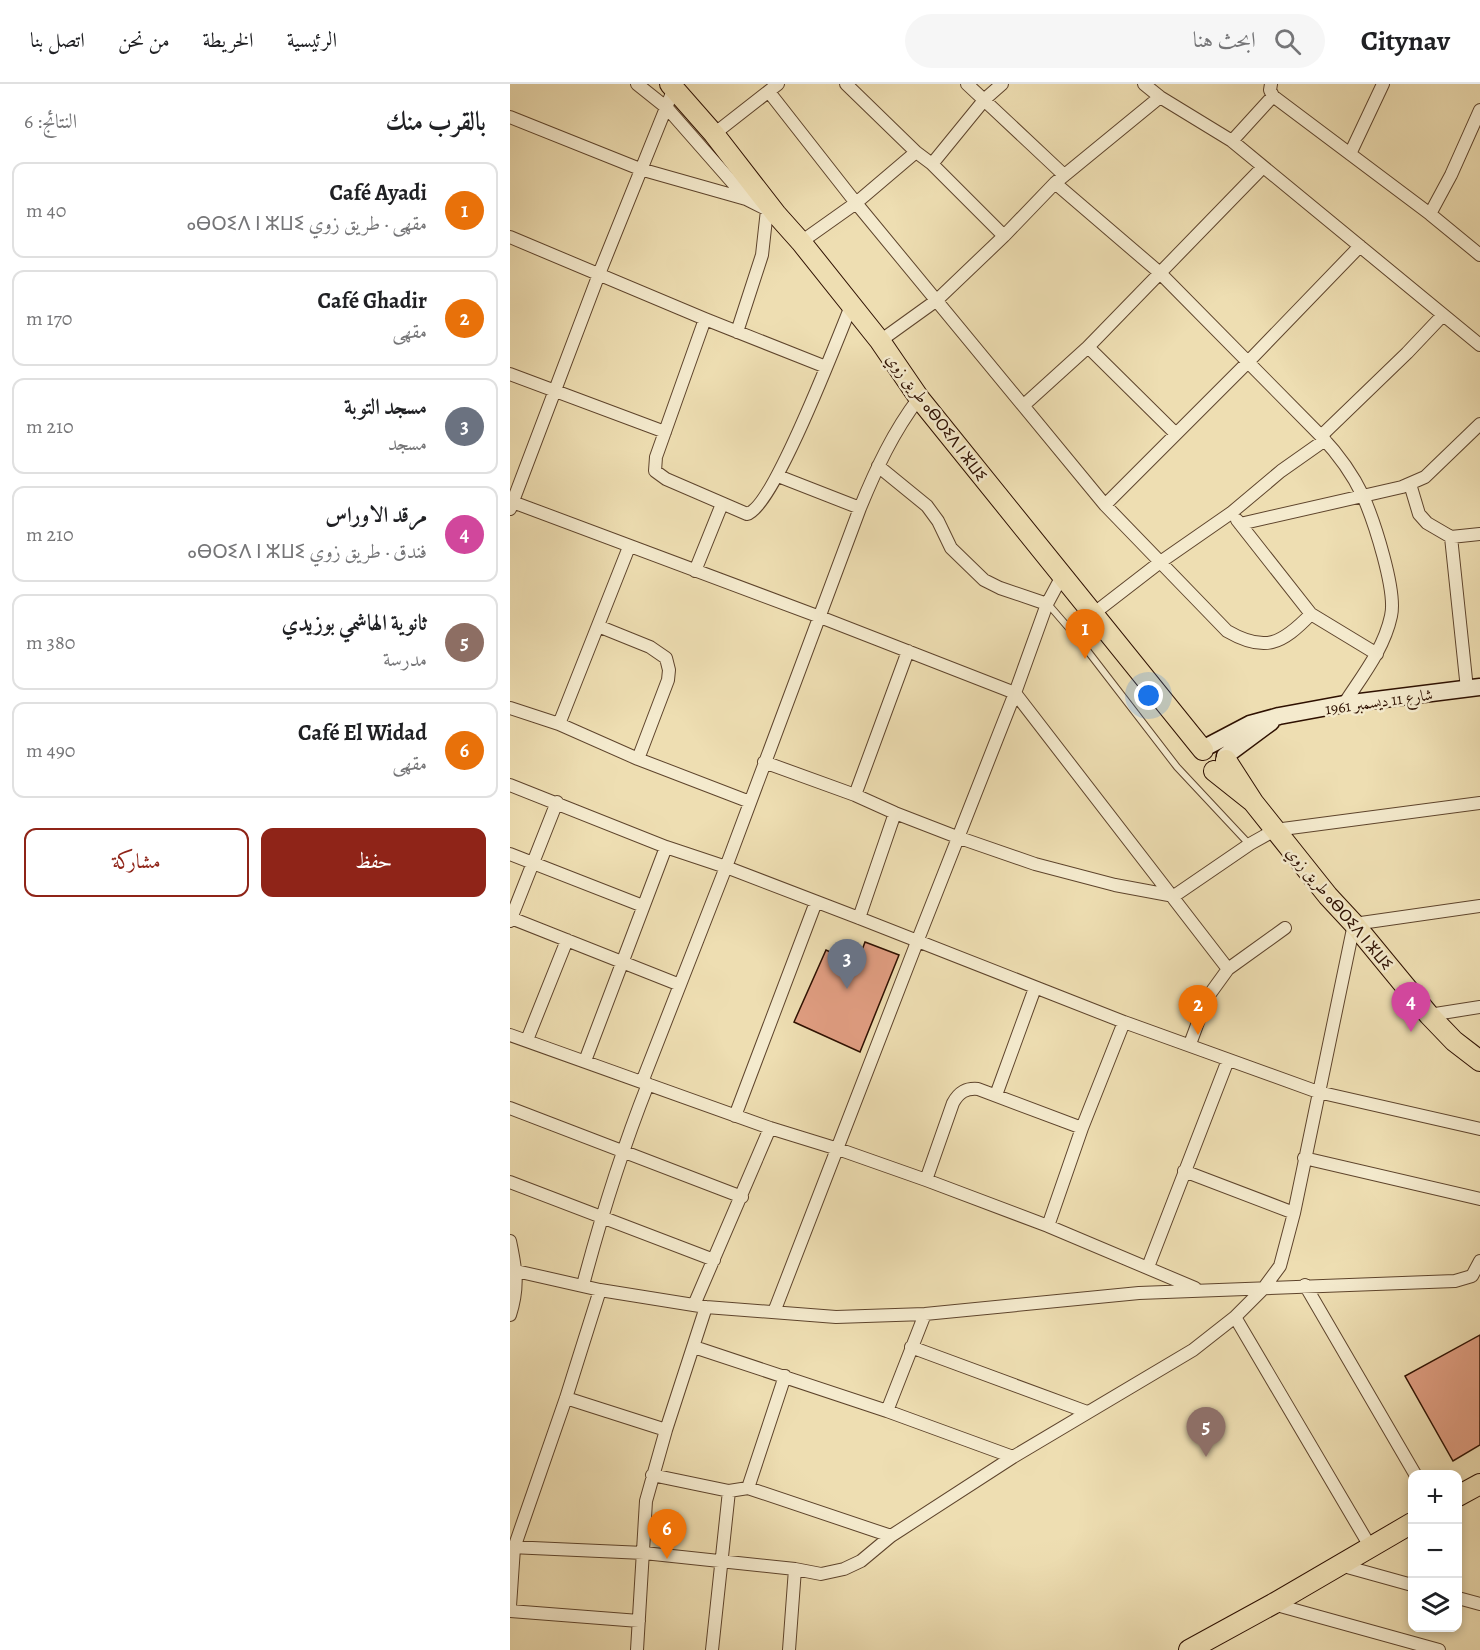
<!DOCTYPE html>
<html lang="ar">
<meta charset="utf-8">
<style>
:root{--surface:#fff;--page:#f6f6f6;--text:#202124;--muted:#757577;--line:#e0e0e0;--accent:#8f2418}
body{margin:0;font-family:Alegreya,Amiri,"Noto Sans Tifinagh",serif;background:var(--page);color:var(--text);direction:rtl}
.controls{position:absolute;right:18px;bottom:18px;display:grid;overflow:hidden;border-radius:12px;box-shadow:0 3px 9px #0003}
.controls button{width:54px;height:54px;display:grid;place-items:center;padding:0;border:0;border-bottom:2px solid var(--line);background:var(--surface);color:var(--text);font:30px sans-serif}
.you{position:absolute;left:639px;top:612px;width:21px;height:21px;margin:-15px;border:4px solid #fff;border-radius:50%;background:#1a73e8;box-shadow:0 0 0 9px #1a73e833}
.badge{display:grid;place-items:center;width:39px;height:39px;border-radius:50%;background:var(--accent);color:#fff;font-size:20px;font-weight:700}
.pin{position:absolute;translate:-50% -50px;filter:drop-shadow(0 2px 3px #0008)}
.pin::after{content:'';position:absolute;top:32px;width:21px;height:18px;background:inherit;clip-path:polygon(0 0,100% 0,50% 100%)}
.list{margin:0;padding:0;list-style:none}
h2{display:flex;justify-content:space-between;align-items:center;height:78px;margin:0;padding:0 24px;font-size:26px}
h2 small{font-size:20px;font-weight:400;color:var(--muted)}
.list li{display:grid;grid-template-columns:39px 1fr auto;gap:18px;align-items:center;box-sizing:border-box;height:96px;margin:0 12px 12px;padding:0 12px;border:2px solid var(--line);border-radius:12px}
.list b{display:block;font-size:22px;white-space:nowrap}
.list p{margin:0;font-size:20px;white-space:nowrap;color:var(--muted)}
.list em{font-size:20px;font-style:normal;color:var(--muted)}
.actions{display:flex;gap:12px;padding:18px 24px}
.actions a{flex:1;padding:14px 0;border:2px solid var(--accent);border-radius:12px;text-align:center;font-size:21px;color:var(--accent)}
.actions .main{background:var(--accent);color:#fff}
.icon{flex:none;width:33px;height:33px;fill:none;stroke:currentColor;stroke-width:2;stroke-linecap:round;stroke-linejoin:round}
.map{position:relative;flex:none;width:970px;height:1566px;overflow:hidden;direction:ltr}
header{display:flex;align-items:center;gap:36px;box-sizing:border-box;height:84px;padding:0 30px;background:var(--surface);border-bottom:2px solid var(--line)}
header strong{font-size:28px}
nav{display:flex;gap:33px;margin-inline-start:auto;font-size:21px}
.search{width:420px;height:54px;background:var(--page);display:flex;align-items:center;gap:15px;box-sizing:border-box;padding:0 21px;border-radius:33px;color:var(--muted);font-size:22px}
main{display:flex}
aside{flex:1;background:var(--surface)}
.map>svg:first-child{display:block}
.building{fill:#e19e82;stroke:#2e1000;stroke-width:1.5}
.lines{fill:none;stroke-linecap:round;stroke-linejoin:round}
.lane-casing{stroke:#5e442c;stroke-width:8}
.street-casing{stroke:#5e442c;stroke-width:14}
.secondary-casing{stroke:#2e1000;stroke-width:19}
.primary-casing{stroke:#2e1000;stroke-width:22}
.lane{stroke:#f4eacd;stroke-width:6}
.street{stroke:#f4eacd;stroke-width:12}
.secondary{stroke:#f4eacd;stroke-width:16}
.primary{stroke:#eedeb2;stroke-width:20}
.labels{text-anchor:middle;stroke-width:5;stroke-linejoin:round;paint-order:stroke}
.street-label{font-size:16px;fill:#2e1000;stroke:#f4eacd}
</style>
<header>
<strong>Citynav</strong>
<div class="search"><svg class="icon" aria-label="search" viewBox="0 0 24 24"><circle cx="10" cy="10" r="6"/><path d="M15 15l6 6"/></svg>ابحث هنا</div>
<nav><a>الرئيسية</a><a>الخريطة</a><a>من نحن</a><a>اتصل بنا</a></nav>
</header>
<main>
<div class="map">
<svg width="970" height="1566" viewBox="0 0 970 1566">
<rect width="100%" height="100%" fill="#eedeb2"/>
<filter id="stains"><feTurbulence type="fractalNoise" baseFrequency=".00333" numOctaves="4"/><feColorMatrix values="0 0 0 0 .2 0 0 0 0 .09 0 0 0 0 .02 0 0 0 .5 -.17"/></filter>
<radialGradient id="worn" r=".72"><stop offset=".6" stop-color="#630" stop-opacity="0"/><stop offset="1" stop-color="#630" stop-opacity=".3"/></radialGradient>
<path class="building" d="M355,858l34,13 -39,97 -66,-30 32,-72 13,6 4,-10 18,7z
M970,1251v110l-27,16 -48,-85z"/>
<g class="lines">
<g class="lane-casing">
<path id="lane" d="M538,520l32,37 97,126 72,77"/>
</g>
<g class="street-casing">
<path id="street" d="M127,0l30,24 79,90
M336,0l70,68 16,12 72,72
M457,0l97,91
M634,0l16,13 72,44 248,204
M259,8l87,111 249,302 122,126c38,22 55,13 84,-17
M763,12l157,118 50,41
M0,33l130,52 106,30 24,12
M204,50l64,-50
M722,57l41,-45 -3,-6 1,-6
M840,70l33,-70
M422,80l53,-65 17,-15
M545,99l105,90 161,163c16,17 32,39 42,60 11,25 34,95 28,120 -7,33 -29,60 -47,88
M920,130l21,-39 29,-65
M0,153l195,82 121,48
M291,158l55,-39 60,-51
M195,235l-49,138 -1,14 11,8 81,35c26,-6 91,-176 104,-208
M227,248l25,-77 5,-45
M370,257l57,-41 67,-64 51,-53 105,-86
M578,263l88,87
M0,290l155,58
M514,321l64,-58 175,-180
M811,352l86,-83 36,-38
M368,382l49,40 11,15 13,27 33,32 16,8 47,16
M268,392l82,32
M900,400l9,30 8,9 24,14 29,-3
M0,417l310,116 195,76 213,276
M595,421l143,-143 112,-116
M0,425l89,-235 75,-186
M727,436l74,94 66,40
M730,440l162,-37 23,-10 55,-53
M941,453l16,152
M185,487l27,-67
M583,530l66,-51 72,-50 50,-42 44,-31
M88,542l52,21 16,11 3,12 -1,10 -30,79
M0,624l49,16 79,35 112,43
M49,640l70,-177
M254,678l91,33 40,18 62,24 78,27 80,21 59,11 76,-52 25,-14 205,-27
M0,701l156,62 60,20 133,51 265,104 194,70 162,37
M345,711l53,-144
M0,770l133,52
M1,834l169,67
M349,834l36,-105
M0,837l47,-119
M919,931l51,-8
M0,951l260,93 68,21 88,31 122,46 147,62
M17,956l40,-100
M680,960l17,-46 21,-29 57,-41
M75,977l81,-214
M132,998l84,-215 134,-359c16,-39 33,-76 59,-110
M486,1011l39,-107
M0,1024l232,89
M225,1032l81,-214
M794,1074l176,41
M674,1087l110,42
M416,1096l27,-77c6,-11 13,-15 25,-14l104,39
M0,1098l204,78
M538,1142l34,-98 42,-106
M0,1157c6,28 9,46 0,74
M638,1183l80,-207
M6,1187l84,19 106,17 130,10 89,-3 214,-21 316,-12 17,-5 8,-15
M73,1201c18,-68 39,-135 65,-201
M795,1201l110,189
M184,1221l76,-177
M264,1228l143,-370 98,-249 32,-89 15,-28
M725,1233l136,231
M184,1263l193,64 126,46
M401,1263l176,65
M56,1314l100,32
M377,1327l38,-97
M142,1391l77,16 19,-3 143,48
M238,1404l37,-112
M0,1463l134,6 151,16 26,5 23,-5 17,-8 30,-25 122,-79 180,-107 42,-33 28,-28 17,-23 14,-53 60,-289 126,-18
M830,1481l72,20
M948,1514l22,6
M763,1520l166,46
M0,1522l4,-58 52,-150 34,-108
M0,1527l129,10
M127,1566l9,-149 20,-71 40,-123
M202,1566l17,-159
M279,1566l6,-81"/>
</g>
<g class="secondary-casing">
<path id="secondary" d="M700,661l40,-21 29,-8 65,-12 136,-17
M715,672l46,-34"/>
</g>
<g class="primary-casing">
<path id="primary" d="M160,0l44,50 62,80 25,28 79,99 39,57 284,352
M704,687l39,31 -27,-42
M743,718l75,94 26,28 75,91 25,26 26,20
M948,1412l22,-12
M679,1566l84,-46 139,-81"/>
</g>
<use href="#lane" class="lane"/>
<use href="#street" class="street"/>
<use href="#secondary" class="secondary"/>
<use href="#primary" class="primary"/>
</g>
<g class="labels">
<g class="street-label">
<text transform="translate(427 333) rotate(53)" y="6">طريق زوي ⴰⴱⵔⵉⴷ ⵏ ⵣⵡⵉ</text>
<text transform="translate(869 617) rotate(-8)" y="6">شارع 11 ديسمبر 1961</text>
<text transform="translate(830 824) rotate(50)" y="6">طريق زوي ⴰⴱⵔⵉⴷ ⵏ ⵣⵡⵉ</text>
</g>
</g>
<rect width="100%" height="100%" filter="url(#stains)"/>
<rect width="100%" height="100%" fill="url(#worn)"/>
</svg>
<div class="controls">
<button>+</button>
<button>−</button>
<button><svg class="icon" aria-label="layers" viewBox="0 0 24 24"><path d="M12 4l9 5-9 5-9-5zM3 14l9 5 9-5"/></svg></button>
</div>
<div class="you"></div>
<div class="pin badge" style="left:575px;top:575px;background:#e8710a">1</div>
<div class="pin badge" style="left:688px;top:951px;background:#e8710a">2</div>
<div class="pin badge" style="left:337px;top:905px;background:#6b7280">3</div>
<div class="pin badge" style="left:901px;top:948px;background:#d1479c">4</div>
<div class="pin badge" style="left:696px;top:1373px;background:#8d6e63">5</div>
<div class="pin badge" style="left:157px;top:1475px;background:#e8710a">6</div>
</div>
<aside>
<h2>بالقرب منك<small>النتائج: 6</small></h2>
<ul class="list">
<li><span class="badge" style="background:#e8710a">1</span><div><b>Café Ayadi</b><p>مقهى · طريق زوي ⴰⴱⵔⵉⴷ ⵏ ⵣⵡⵉ</p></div><em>40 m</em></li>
<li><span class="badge" style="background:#e8710a">2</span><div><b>Café Ghadir</b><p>مقهى</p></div><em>170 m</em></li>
<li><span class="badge" style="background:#6b7280">3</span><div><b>مسجد التوبة</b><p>مسجد</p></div><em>210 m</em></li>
<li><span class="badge" style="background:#d1479c">4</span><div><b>مرقد الاوراس</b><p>فندق · طريق زوي ⴰⴱⵔⵉⴷ ⵏ ⵣⵡⵉ</p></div><em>210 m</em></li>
<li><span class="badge" style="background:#8d6e63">5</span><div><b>ثانوية الهاشمي بوزيدي</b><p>مدرسة</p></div><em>380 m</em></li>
<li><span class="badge" style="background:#e8710a">6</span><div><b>Café El Widad</b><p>مقهى</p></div><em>490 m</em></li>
</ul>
<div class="actions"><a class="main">حفظ</a><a>مشاركة</a></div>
</aside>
</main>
